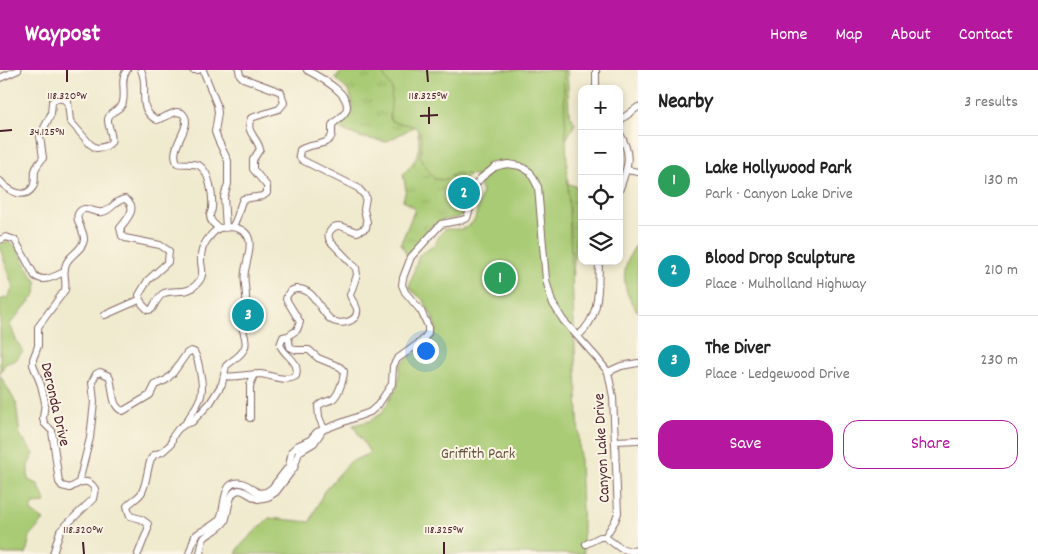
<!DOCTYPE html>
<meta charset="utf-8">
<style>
:root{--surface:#fff;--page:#f6f6f6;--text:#222;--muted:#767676;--line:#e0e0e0;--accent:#b5179e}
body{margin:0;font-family:Dekko,sans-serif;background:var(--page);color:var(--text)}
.controls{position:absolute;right:15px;top:15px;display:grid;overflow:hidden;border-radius:10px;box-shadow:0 2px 8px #0003}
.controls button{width:45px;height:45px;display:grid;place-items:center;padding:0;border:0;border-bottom:1px solid var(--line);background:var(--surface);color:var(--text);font:25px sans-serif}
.you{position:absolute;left:425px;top:280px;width:18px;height:18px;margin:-12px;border:4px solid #fff;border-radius:50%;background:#1a73e8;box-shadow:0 0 0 8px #1a73e833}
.badge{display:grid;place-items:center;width:32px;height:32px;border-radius:50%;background:var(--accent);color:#fff;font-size:16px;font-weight:700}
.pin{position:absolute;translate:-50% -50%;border:2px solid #fff;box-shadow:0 1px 5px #0006}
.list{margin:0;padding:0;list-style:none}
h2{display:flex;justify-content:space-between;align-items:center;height:65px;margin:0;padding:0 20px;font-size:21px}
h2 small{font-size:16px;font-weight:400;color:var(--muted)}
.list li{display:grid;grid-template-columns:32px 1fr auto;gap:15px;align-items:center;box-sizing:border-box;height:90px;padding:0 20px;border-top:1px solid var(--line)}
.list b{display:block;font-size:19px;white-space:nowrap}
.list p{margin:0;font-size:16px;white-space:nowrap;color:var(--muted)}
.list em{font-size:16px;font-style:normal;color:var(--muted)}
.actions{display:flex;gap:10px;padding:15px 20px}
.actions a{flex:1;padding:11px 0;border:1px solid var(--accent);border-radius:15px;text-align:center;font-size:18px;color:var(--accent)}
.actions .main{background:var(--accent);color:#fff}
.icon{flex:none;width:28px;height:28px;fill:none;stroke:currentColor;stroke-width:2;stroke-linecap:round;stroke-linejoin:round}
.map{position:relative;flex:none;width:638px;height:484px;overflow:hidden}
header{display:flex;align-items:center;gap:30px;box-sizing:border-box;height:70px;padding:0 25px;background:var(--accent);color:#fff}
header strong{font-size:24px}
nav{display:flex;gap:28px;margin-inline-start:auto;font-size:18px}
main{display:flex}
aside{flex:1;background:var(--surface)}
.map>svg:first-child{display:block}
.grass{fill:url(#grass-tufts);stroke:#7a7550}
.park{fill:#a9cb74;stroke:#7a7550}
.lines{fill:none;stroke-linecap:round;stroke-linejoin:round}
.minor-casing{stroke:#846664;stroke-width:8}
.minor{stroke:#fff;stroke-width:6}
.ticks{fill:none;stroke:#4a1f2b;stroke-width:2}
.labels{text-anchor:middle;stroke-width:4;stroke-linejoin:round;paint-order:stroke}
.street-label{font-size:16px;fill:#4a1f2b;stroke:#fcf5e5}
.park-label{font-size:16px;fill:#665341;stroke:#fcf5e5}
.ticks-label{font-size:12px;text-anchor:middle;fill:#4a1f2b;stroke:#fcf5e5;stroke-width:4;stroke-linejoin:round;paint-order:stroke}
</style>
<header>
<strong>Waypost</strong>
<nav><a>Home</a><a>Map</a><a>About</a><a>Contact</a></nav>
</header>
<main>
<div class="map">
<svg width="638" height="484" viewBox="0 0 638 484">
<defs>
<pattern id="grass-tufts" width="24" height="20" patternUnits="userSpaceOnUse" patternTransform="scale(1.25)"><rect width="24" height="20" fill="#a9cb74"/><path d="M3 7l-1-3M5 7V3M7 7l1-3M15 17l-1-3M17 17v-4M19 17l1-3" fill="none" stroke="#93ae65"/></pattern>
</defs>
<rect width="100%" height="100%" fill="#fcf5e5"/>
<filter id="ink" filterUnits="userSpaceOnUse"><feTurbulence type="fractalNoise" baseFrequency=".02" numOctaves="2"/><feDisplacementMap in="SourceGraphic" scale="10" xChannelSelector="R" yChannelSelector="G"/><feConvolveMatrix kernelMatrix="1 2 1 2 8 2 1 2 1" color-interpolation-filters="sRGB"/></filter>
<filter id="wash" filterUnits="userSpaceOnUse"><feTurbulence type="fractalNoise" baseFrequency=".0096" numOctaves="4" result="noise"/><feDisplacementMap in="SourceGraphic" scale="20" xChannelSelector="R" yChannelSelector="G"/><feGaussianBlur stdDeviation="1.12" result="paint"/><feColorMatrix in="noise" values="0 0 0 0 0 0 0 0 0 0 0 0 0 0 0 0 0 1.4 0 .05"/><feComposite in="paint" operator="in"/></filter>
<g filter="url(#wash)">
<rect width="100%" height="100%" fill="#f0eacf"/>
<path class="grass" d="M343,0h224l2,42 6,12 -15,26 3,32 18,6 -9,93 1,40 -93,-154 -15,11c3,12 8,33 -6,39 -6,3 -14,1 -19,4 -13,7 -23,24 -33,35l-6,-13 14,-34 -12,-9 3,-10 -3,-16c9,-9 16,-17 16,-32 0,-5 -2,-9 -1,-16h-3l-29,16 -26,-5 -22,-9 15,-20 -3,-15 -15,-15z"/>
<path class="park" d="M382,0h181l21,484h-348l4,-8 29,-28 41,4 14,-31 26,-29 20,-9 -17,-28 17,-4 11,-7 17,-28 2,-21c26,-24 51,-23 23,-65 -4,-5 -10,-7 -14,-13l10,-32 16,-10 5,-11 5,-5h17l8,-4 5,-6 7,-27 -7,-17 -18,-2 -14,7 -9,-1 -14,-22c2,-14 6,-31 -16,-33 -6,-1 -9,0 -14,-5l2,-30 -10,-16z
M5,171l8,3 4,4 17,31 3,2 -1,13 -26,30 6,16 7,11 -7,9 -11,4 -5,9v-73l8,-3 5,-9 -13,-40v-3z
M638,173v69c-18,-22 -18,-48 0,-69z
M0,305l16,28 4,32 14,19 -6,11v15l10,4 8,19 -13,1 -2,8 13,8 -14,16 -4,18h-26z"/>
</g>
<g filter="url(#ink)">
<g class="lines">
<g class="minor-casing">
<path id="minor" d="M141,0c9,17 -6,39 16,50l19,-8 6,1c14,12 -14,32 -5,50 7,2 17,-1 23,3 10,7 13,31 12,42 0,3 -2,5 -2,8 0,6 5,9 9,12l13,-1c7,-9 6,-18 11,-28l20,-3 4,-3v-7l-14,-17v-9l7,-11c-4,-14 -15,-16 -9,-31l28,-9 5,-6 -3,-11 -38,-14 -3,-3 -1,-5
M193,0h5
M203,0l14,35 1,8 -3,19 3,8 10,21v23l-4,13 2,31
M596,0v19
M0,8l18,-8
M619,51l19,-14
M619,62c14,23 9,35 0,59
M627,100l11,2
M0,111c8,9 24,20 33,6 3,-5 1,-11 2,-16 1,-5 5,-9 8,-13l-3,-22 11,-22 1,-12c6,-5 10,-4 16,0l2,19 20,23 6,4c27,-2 11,-17 12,-29 1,-7 11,-9 14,-14 5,-11 -3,-26 5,-35
M0,170l6,-3 9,3 20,36c9,7 20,0 29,-4
M105,245l34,-15
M288,266l2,11 6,3h13l9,8 22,9 4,4c0,7 -5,23 -11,28 -5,3 -10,2 -15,7l1,11 5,12
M578,266c23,-20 20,-46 21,-75
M608,302l13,-6 17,-3
M224,306c13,2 23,-2 36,-2 12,1 25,9 36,2 4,-16 -10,-18 -16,-31l3,-8 5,-1 9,-6 3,-8 -14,-23c1,-5 4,-9 10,-10 18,-2 23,21 34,30 8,7 29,4 27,-10 -1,-5 -6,-9 -7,-14l7,-20 -1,-7 -26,-27c-2,-4 -2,-8 1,-11 6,-9 18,0 26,2l9,-4 1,-6 -3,-12 2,-13 -8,-9 -56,-28 -3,-4 1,-6c9,-7 30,-3 32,-16 0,-3 0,-6 0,-9 4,-5 11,-8 14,-14 7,-17 -27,-34 -39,-41
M250,348v-32l4,-11
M615,371l23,-1
M79,412l11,-44 4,-36 -2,-20 4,-8 4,-2 9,4c5,10 1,31 14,35l27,-16 5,-10 11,-5 7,-7 14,-20 4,-2 3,1c4,6 5,13 6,20 6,26 -2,30 -15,52
M586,474l14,-7h5l15,11 11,3 7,-1
M53,484l7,-23 33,-32 2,-10c-7,-12 -15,-7 -25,-1l-8,-2 -3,-4 -7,-51 -8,-8 -1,-5 2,-16 -4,-17 -8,-20v-6l5,-13v-19l27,-37c2,-9 -3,-17 1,-26 4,-10 16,-13 18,-24 1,-9 -9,-18 -6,-26 6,-11 16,0 24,-2 10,-1 12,-12 23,-13 14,8 2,20 -5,29l2,8 3,2 35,7 9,6 -1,11 -20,18 -9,15 3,9 6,6 4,-1c3,-5 6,-13 12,-16 13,-5 24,4 36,-13 5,-7 0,-15 1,-23 0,-11 9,-23 18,-29
M138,484l10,-25v-5l-7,-5 -11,-3 -3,-10c5,-6 12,-8 15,-14 5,-10 5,-23 9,-33l3,-4 8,-3 9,-8 2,-8 5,-7 7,-5 7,-2 18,-19 12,-19 4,-18c6,-6 16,-10 19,-19 3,-9 -4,-17 -4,-26 0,-7 5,-13 5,-19 1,-10 -3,-21 -1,-31 3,-17 14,-40 -13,-44
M189,484l6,-18c7,-7 20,-9 25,-18 6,-11 1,-39 22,-35 7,2 11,7 17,10l7,-1 6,-4 17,-22 3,-15 5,-5 13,-6 7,-8 53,-20 8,-7 14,-21 1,-18 4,-7 25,-18 6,-8v-7l-7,-15 -16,-19 -3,-7 1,-7 8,-21 30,-33 21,-4 5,-2 7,-22 1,-11 6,-7 14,-11 7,-2 6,-1 12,2 10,6 8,15 8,93 6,22 11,18 34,38 11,14 5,25 5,116 -3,8 -10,16
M200,484l3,-15c7,-7 16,-9 22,-18 4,-8 3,-36 18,-30 5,2 9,6 15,8l10,-2 8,-5 18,-24 5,-16 15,-9 8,-12"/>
</g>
<use href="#minor" class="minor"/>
</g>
</g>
<path class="ticks" d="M67,0v12M427,0l1,12M429,37v17M420,46l18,-1M0,61l12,-1M83,472l1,12M444,472v12"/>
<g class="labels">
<g class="street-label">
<text transform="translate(57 334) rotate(77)" y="6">Deronda Drive</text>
<text transform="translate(600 378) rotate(-93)" y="6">Canyon Lake Drive</text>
</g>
<g class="park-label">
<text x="478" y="388">Griffith Park</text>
</g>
</g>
<g class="ticks-label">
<text x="67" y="29">118.320°W</text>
<text x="428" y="29">118.325°W</text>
<text x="47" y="65">34.125°N</text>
<text x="83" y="463">118.320°W</text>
<text x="444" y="463">118.325°W</text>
</g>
</svg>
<div class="controls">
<button>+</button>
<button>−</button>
<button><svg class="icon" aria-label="locate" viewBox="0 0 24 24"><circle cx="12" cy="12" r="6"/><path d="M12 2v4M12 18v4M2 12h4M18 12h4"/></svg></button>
<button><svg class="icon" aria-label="layers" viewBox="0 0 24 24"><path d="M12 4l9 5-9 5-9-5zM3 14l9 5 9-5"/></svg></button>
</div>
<div class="you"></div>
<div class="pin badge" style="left:500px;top:208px;background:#2e9e5b">1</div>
<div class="pin badge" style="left:464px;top:123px;background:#0f9aa8">2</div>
<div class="pin badge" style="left:248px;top:245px;background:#0f9aa8">3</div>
</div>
<aside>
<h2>Nearby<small>3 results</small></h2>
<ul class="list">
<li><span class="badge" style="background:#2e9e5b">1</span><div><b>Lake Hollywood Park</b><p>Park · Canyon Lake Drive</p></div><em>130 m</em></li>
<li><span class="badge" style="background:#0f9aa8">2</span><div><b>Blood Drop Sculpture</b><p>Place · Mulholland Highway</p></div><em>210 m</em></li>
<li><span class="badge" style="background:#0f9aa8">3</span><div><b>The Diver</b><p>Place · Ledgewood Drive</p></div><em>230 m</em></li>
</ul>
<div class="actions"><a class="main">Save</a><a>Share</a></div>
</aside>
</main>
